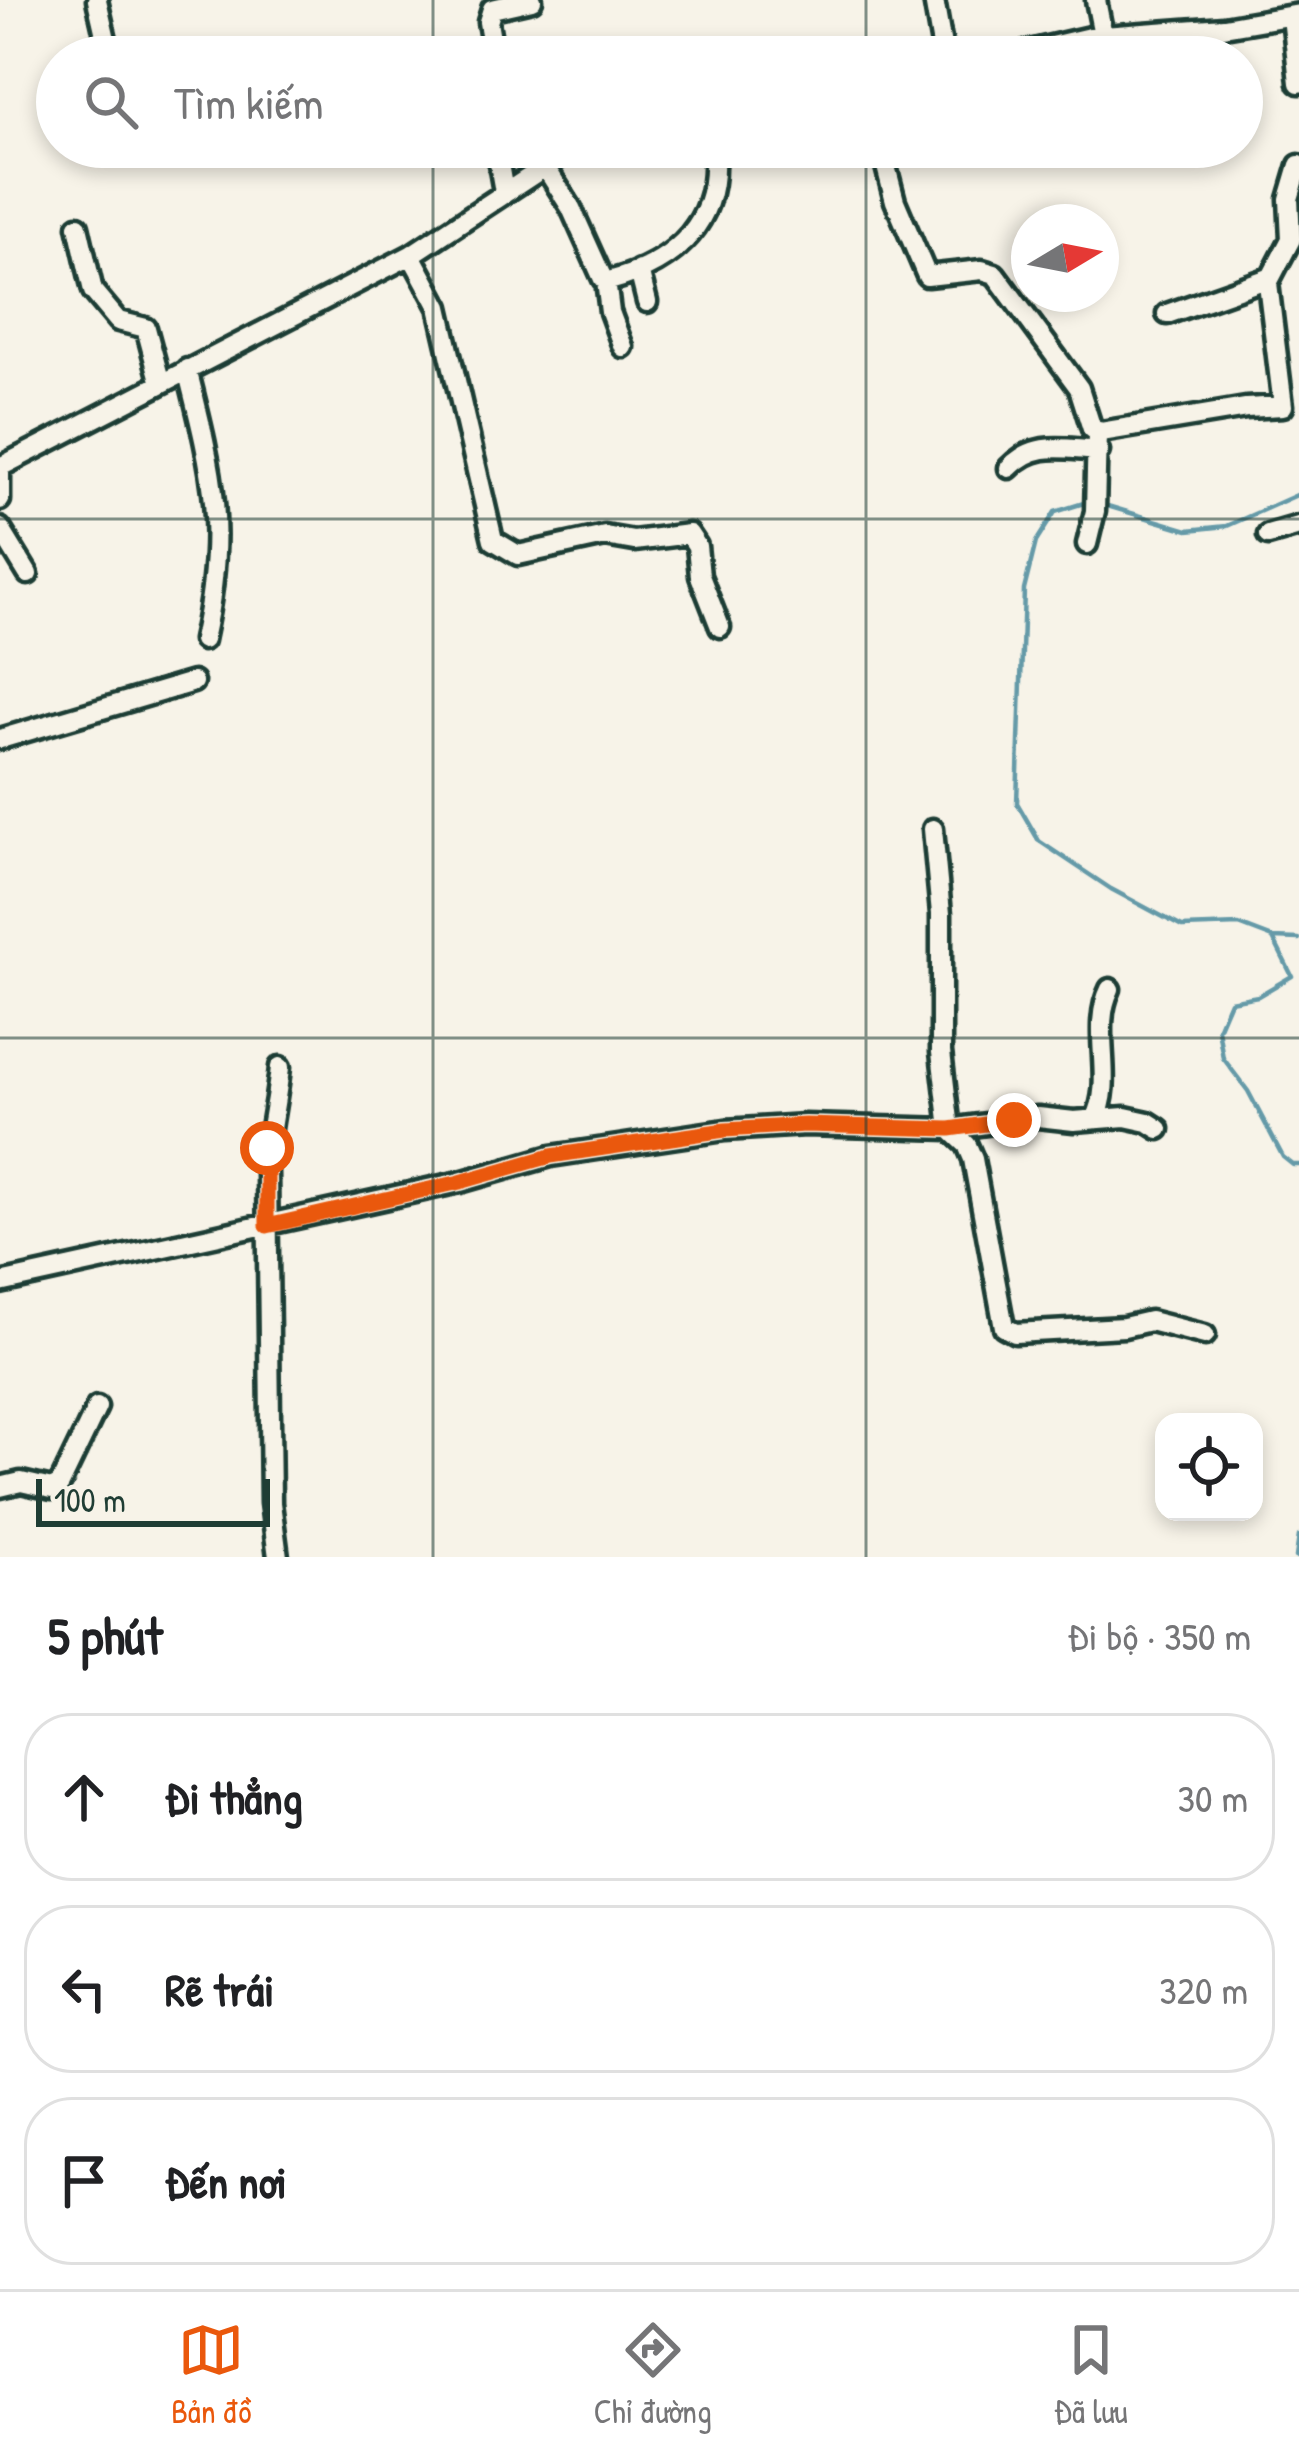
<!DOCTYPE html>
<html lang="vi">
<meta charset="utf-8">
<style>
:root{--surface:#fff;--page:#f2f2f2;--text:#202124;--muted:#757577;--line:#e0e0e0;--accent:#ea580c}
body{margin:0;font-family:"Patrick Hand",sans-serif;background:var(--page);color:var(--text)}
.controls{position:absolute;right:36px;bottom:36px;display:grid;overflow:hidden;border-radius:24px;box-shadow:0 6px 18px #0003}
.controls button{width:108px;height:108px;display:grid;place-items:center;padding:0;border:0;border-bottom:3px solid var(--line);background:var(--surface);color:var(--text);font:60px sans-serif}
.compass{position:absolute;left:1011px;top:204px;width:108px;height:108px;border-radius:50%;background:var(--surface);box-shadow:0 6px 18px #0003;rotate:80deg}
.scale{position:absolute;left:36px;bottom:30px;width:234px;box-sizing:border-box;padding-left:12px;border:6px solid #1f3d34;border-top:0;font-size:33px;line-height:42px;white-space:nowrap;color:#1f3d34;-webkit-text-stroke:9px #f7f3e8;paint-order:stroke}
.stop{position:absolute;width:36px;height:36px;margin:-27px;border:9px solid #ea580c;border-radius:50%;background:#fff}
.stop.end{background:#ea580c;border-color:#fff;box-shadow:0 3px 12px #0008}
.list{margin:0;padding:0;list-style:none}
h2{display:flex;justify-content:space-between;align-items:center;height:156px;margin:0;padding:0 48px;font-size:51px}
h2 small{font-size:39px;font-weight:400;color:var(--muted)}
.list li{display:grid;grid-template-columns:78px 1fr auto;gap:36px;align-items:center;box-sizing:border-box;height:168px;margin:0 24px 24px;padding:0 24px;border:3px solid var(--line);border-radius:48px}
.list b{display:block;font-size:45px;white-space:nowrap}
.list em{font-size:39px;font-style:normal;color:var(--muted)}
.icon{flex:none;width:66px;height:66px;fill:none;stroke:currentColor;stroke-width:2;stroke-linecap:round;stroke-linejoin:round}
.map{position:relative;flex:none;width:1299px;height:1557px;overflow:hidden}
.search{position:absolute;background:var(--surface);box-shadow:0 6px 18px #0003;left:36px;right:36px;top:36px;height:132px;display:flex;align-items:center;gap:30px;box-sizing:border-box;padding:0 42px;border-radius:66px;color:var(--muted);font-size:45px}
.sheet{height:732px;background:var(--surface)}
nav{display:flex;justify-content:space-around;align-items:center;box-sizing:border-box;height:168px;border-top:3px solid var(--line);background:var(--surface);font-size:33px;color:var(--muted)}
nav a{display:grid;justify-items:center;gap:6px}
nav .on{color:var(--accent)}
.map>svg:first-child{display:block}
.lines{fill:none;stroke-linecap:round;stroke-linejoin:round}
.stream{stroke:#659aa8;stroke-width:4.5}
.minor-casing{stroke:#1f3d34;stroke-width:27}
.minor{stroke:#f7f3e8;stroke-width:18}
.route{stroke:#ea580c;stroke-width:15}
.grid{fill:none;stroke:#1f3d34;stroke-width:3;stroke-opacity:0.55}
</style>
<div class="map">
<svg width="1299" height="1557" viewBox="0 0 1299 1557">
<rect width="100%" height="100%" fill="#f7f3e8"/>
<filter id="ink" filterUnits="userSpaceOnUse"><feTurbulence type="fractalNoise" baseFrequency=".00833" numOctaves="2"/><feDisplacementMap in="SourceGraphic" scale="24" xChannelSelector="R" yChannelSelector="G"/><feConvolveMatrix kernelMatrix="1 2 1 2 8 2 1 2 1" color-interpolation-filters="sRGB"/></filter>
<g filter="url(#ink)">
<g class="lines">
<path class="stream" d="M1087,502l-32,10 -19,30 -12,48 -7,213 22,38 72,48 71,38 57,-2 34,13 19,38 -34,20 -28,5 -12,28 5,29 25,33 35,66 10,8h6
M1104,505l84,25 39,-4 72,-32
M1273,938l26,1
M1296,1557l3,-21"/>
<g class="minor-casing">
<path id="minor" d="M97,0l13,57
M934,0l10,57
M1096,0l7,35
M1292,16l7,67
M494,57l-6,-35 4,-13 40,-9
M1004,57l86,-20 134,-10 75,-13
M496,147l8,45
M881,147l14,54 32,75 55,-6 13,4 84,114 13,41 9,3 145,-24 37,-2 -15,-123 23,-44 -2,-40 10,-34
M544,165l27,43 32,71 6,2c68,-18 113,-61 104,-134
M78,226l15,65 25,30 28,7 15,56
M411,255l28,52 54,233 25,15 87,-19 29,5 55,-7 8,12 3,30 20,51
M639,270l8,32
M606,281l4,31 13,35
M1167,314l102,-36
M187,369c27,107 40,161 16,271
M0,467l411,-212 164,-108
M1009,468c26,-28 55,-19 90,-17
M0,473v27
M0,528l28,46
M1268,535l31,-9
M1087,544l8,-33 2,-79
M0,739l193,-57
M933,829l8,85v138l9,77 17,16 6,14 31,168 11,6 109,-6 26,-6 55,14
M1095,1119c21,-38 -5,-90 15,-130
M0,1283l460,-101 91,-26 174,-26 80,-5 145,4 88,-12 36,4 51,-4 23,5 11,7
M0,1487l21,-5 31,7 8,-5 37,-77
M278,1557l-7,-54 -4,-331c0,-36 10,-69 13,-105"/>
</g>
<use href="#minor" class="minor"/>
</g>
</g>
<g class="lines" filter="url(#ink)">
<path class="route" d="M267,1148v78l193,-44 91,-26 174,-26 80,-5 145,4 64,-9"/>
</g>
<path class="grid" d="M433,0v57M866,0v57M433,147v1410M866,147v1410M0,519h1299M0,1038h1299"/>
</svg>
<div class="controls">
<button><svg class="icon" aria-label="locate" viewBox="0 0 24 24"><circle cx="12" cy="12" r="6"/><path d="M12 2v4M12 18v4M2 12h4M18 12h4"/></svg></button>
</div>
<svg class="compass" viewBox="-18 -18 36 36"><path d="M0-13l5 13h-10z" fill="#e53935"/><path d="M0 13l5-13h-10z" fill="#757577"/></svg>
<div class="scale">100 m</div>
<div class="stop" style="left:267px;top:1148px"></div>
<div class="stop end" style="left:1014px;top:1120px"></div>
<div class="search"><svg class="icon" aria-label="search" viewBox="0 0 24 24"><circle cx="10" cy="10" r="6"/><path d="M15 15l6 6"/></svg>Tìm kiếm</div>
</div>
<section class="sheet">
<h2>5 phút<small>Đi bộ · 350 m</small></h2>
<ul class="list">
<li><svg class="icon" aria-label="ahead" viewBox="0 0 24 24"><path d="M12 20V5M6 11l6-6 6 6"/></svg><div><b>Đi thẳng</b></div><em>30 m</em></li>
<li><svg class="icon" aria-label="left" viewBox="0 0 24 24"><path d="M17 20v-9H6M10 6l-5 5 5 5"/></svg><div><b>Rẽ trái</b></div><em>320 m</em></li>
<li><svg class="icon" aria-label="arrive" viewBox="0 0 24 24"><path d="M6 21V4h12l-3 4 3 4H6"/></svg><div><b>Đến nơi</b></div></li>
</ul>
</section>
<nav>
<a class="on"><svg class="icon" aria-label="map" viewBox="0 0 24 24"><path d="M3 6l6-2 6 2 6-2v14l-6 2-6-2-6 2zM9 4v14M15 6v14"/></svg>Bản đồ</a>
<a><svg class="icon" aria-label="directions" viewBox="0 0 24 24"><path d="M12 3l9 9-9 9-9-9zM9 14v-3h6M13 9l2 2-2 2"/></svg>Chỉ đường</a>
<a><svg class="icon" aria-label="saved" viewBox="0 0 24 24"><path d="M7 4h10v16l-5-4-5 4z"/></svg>Đã lưu</a>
</nav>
